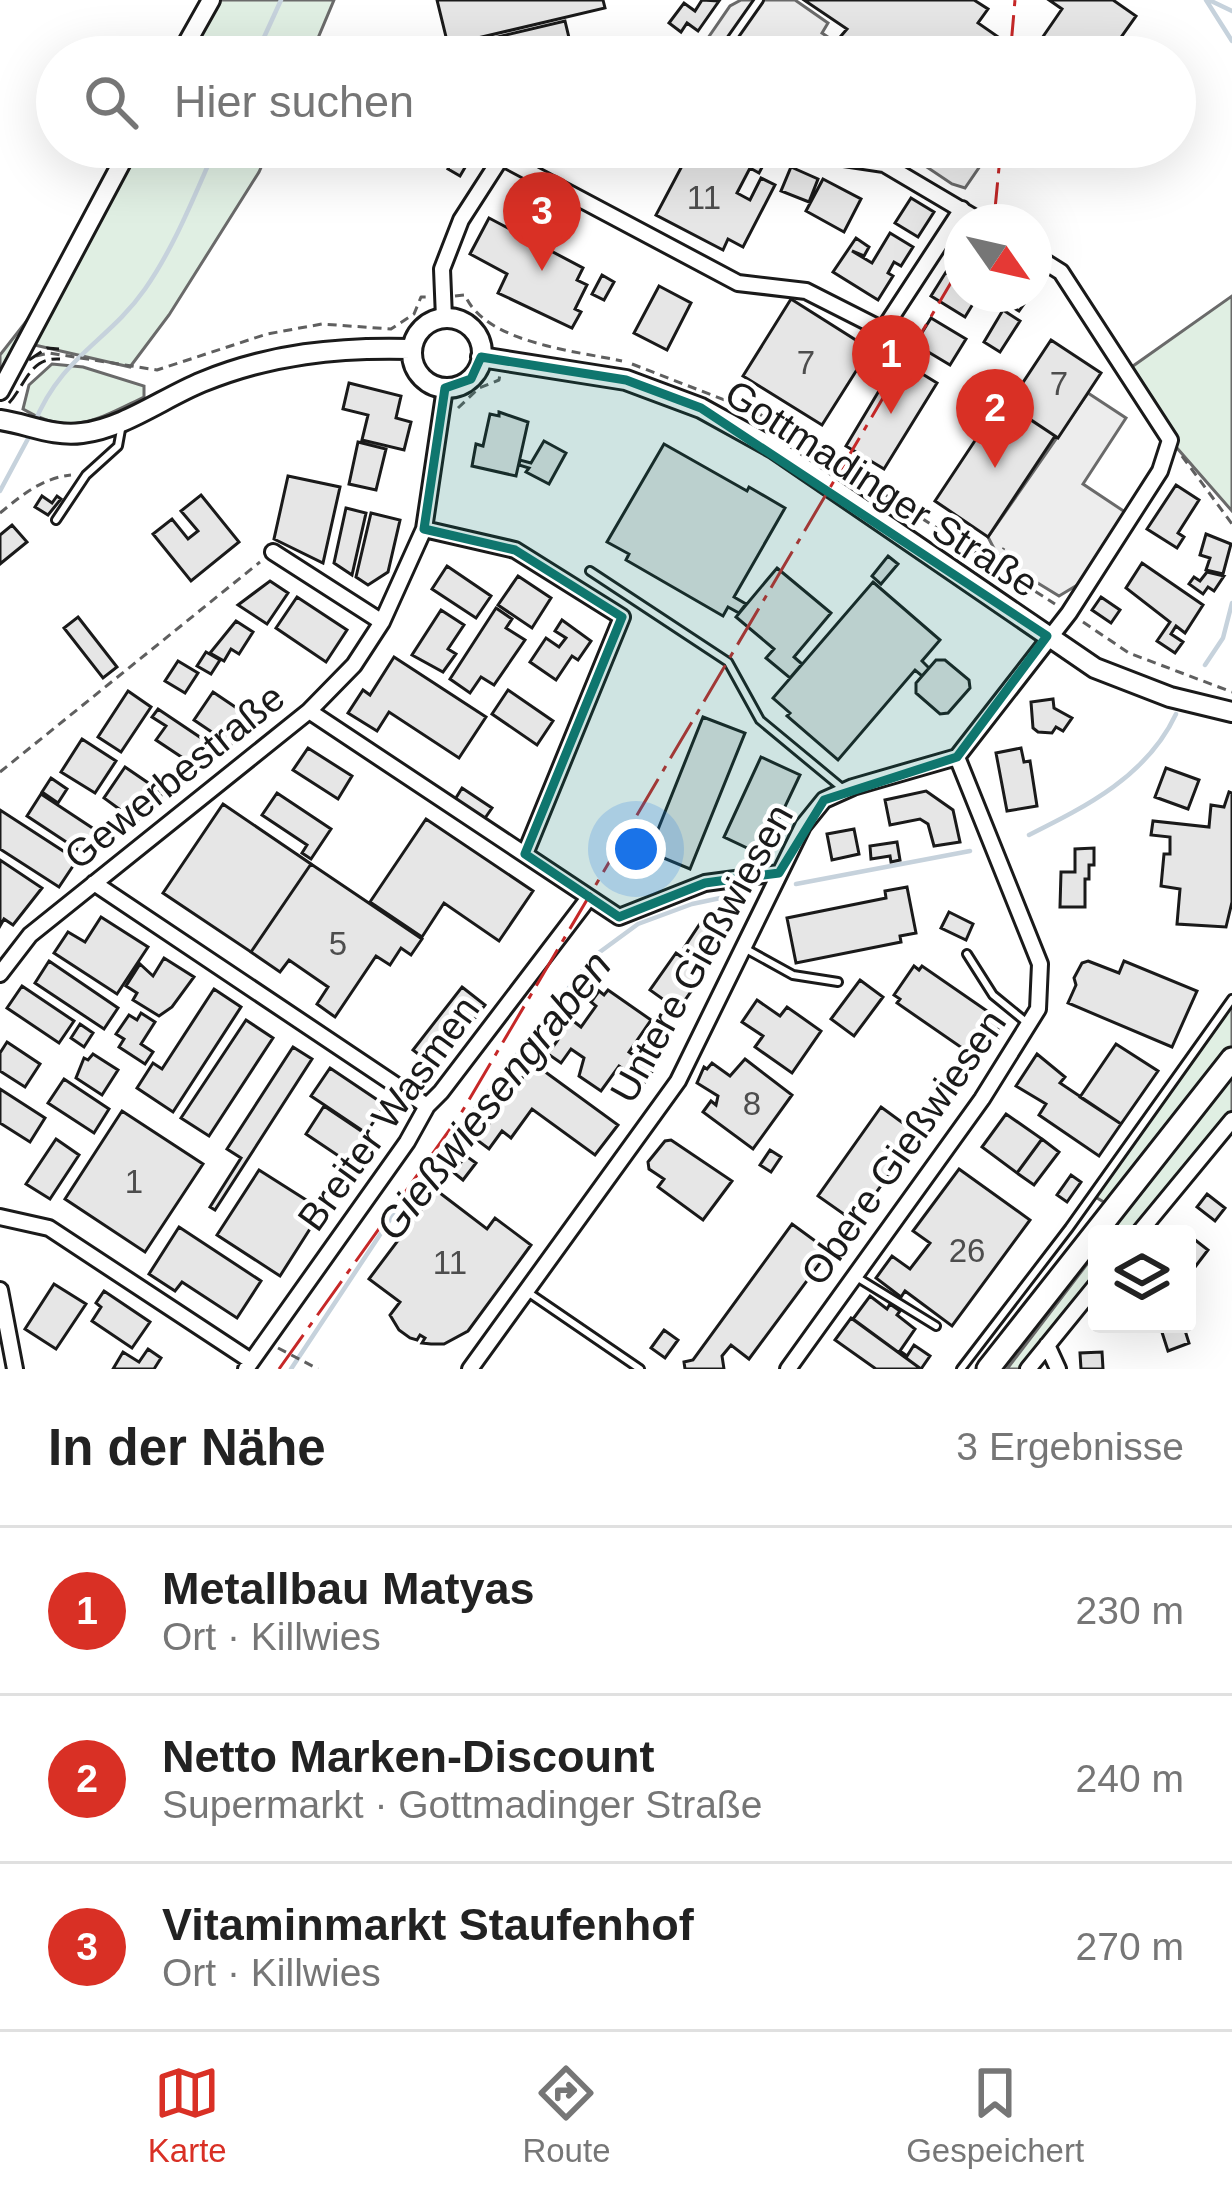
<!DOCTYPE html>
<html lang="de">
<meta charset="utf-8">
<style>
:root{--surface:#fff;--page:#f6f6f6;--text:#222;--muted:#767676;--line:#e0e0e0;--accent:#d93025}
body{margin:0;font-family:Arial,sans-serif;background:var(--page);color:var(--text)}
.controls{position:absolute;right:36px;bottom:36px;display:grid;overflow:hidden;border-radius:12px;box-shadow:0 12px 48px #0002}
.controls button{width:108px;height:108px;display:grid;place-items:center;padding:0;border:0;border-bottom:3px solid var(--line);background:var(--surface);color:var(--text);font:60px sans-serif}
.compass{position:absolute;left:944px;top:204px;width:108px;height:108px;border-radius:50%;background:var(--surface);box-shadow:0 12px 48px #0002;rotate:124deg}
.you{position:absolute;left:636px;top:849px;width:42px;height:42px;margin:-30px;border:9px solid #fff;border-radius:50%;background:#1a73e8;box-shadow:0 0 0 18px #1a73e833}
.badge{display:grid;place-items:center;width:78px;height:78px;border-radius:50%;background:var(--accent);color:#fff;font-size:39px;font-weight:700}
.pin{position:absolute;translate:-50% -99px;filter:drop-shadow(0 3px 6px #0008)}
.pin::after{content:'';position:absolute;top:63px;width:42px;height:36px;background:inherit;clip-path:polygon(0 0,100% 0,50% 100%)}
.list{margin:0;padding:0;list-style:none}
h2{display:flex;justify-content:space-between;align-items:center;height:156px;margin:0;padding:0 48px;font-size:51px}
h2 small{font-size:39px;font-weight:400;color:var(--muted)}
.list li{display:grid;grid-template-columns:78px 1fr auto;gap:36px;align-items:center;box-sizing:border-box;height:168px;padding:0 48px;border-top:3px solid var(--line)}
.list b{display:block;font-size:45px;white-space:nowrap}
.list p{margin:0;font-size:39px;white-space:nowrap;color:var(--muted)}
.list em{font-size:39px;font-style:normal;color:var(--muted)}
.icon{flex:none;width:66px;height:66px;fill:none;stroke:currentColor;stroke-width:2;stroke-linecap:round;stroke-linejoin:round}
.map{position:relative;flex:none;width:1232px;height:1369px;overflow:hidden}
.search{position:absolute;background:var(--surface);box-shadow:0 12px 48px #0002;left:36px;right:36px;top:36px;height:132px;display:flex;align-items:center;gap:30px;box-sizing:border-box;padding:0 42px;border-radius:66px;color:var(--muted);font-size:45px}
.sheet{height:660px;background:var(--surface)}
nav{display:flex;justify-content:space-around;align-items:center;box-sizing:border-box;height:168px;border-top:3px solid var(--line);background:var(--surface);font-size:33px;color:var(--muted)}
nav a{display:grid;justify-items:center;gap:6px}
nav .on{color:var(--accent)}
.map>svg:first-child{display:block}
.grass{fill:#e0efe3;stroke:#6a6a6a;stroke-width:3}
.parking{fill:#ededed;stroke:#6a6a6a;stroke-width:3}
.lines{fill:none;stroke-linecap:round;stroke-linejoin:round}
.stream{stroke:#c6d2dc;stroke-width:4.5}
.building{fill:#e6e6e6;stroke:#1a1a1a;stroke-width:3}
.service-casing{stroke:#1a1a1a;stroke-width:12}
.minor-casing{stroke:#1a1a1a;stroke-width:20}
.tertiary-casing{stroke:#1a1a1a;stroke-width:22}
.secondary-casing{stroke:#1a1a1a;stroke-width:24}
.primary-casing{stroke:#1a1a1a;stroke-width:27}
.path{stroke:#5f5f5f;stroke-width:3;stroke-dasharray:9 6;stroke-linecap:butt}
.service{stroke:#fff;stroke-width:6}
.minor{stroke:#fff;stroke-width:14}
.tertiary{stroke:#fff;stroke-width:16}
.secondary{stroke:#fff;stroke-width:18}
.primary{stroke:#fff;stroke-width:21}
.fence{stroke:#1a1a1a;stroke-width:3;stroke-dasharray:15 6;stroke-linecap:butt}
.power{stroke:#c62828;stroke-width:3;stroke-dasharray:42 9 6 9;stroke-linecap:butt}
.marked{fill:#0f766e;fill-opacity:0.2;stroke:#0f766e;stroke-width:9;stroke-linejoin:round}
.labels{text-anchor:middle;stroke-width:9;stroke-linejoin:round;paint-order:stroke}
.number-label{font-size:33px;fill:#4d4d4d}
.street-label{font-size:39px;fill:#1a1a1a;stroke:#fff}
.water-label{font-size:42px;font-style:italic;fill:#1a1a1a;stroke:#fff}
</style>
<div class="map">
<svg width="1232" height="1369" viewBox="0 0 1232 1369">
<rect width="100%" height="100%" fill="#fff"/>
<path class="grass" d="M211,0h123l-24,57h-131z
M130,147h140l-11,25 -90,143 -39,52 -104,-24 -26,48v-36l61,-78z
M1232,296v215l-62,-71 -44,-69z
M52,364l31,3 61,19v11c-46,22 -73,41 -121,12l6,-24z
M1232,999v121l-94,114h-28l14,-20 -32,-19z
M1097,1251v33l-69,85h-21z"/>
<path class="parking" d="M741,0h54l33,23 -6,10 35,24h-149l-9,-6 31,-45z
M897,147h94v3l-26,38 -13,-4z
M1088,393l38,25 -43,66 42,28 -46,72 -20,12 -59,-36 -12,-23z"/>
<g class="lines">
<path class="stream" d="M1206,0l26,41
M1209,0l23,11
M255,57l26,-57
M34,424c27,-68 74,-82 111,-135 30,-43 50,-95 71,-142
M0,491l30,-56
M1205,665l18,-27 9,-35
M1029,835c58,-29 118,-59 147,-121
M796,884l174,-33
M291,1369l106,-160 196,-252 45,-33 54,-20 57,-12"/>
</g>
<path class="building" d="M437,0h166l2,8 -157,37z
M702,0l17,1 -21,30 -11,-8 -6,9 -12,-9 15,-20 11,8z
M804,0h170l14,9 -10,14 49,34h-140l-13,-9 -5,7 -28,-19 6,-7z
M1049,0h64l23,16 -29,41h-78l33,-48z
M565,21l5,21 -11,15h-92l-3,-12z
M461,147h16l-17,29 -12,-7z
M692,147h54l21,11 -8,15 -9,-5 -13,25 13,7 11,-22 14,7 -32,62 -15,-8 -5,11 -67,-35z
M791,167l27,12 -9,23 -28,-11z
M823,179l38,20 -17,33 -38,-21z
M911,198l23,14 -16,25 -23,-14z
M489,218l94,50 -6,12 10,5 -12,24 6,3 -9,16 -74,-35 9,-19 -37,-20z
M890,233l23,14 -12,19 -7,-4 -6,11 5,3 -15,24 -45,-28 23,-34 13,9 -5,9 -12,-5 20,12z
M946,272l16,10v12h17l-14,23 -34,-21z
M602,275l12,7 -10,18 -12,-6z
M659,286l32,17 -24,47 -33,-17z
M1003,294h18l-3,6 6,4 -5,7 -19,-12z
M791,299l79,50 -48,76 -79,-49z
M1003,310l17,11 -20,31 -16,-10z
M931,318l35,21 -16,26 -35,-21z
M1051,340l50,33 -43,65 -50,-33z
M898,359l39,24 -53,86 -38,-23z
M349,383l52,13 -5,22 15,4 -7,28 -42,-10 6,-25 -25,-6z
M991,393l64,43 -67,101 -53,-36 53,-80 -11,-7z
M499,412l29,10 -12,54 -44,-10 4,-22 7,2 7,-32 9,2z
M544,441l22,12 -17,31 -23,-12 3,-4 -10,-3 1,-5 11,3z
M358,442l28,7 -10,41 -27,-6z
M664,444l83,47 2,-4 36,21 -51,89 12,7 -7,9 -11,-6 -5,9 -97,-56 3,-6 -22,-12z
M288,476l52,11 -17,76 -49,-24z
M1176,485l23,15 -21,33 6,4 -7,11 -30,-19z
M201,495l38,47 -48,39 -38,-47 19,-15 16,20 10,-8 -17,-20z
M42,496l10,7 5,-7 4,3 -13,16 -13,-8z
M346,508l20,5 -14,62 -18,-12z
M371,513l29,7 -12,52 -20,13 -12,-8z
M12,525l15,17 -27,22v-29z
M1206,534l25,10 -8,30 -17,-4 4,-12 -10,-3z
M888,556l10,8 -17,20 -9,-8z
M1142,563l61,42 -18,28 -9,-7 -5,8 12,8 -8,11 -18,-12 13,-19 -44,-34z
M447,566l44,30 -15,22 -44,-29z
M777,568l54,45 -37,44 8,7 -12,14 -24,-20 8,-9 -38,-32z
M1207,572l17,4 -10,15 -6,-4 -5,7 -14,-10 5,-7 6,4z
M518,576l33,22 -19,30 -34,-23z
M270,581l18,12 -21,31 -29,-19z
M873,582l67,58 -18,21 7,7 -7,8 -7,-6 -77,90 -51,-44 3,-3 -17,-15z
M297,597l50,33 -21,32 -50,-34z
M1101,597l19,13 -9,13 -19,-13z
M496,608l16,11 -6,9 19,12 -31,45 -13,-8 -11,16 -20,-14z
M441,610l23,15 -16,24 8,5 -13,18 -31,-17z
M78,617l39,50 -14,11 -39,-50z
M562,620l29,21 -13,19 -6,-4 -16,24 -26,-18 16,-24 13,9 7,-9 -11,-7z
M236,621l17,11 -14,22 -8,-5 -7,12 -14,-8z
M206,652l14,8 -9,14 -14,-8z
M394,657l92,60 -27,41 -70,-46 -12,19 -29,-18 15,-23 7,5z
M936,660h9l24,20 1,8 -22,25 -8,1 -24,-21v-10z
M178,661l20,12 -13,20 -20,-12z
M508,690l45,31 -16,24 -45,-31z
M128,691l23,16 -30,45 -23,-15z
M213,692l37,25 -19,28 -37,-25z
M1053,699l1,9 18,10 -9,13 -7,-4 -4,6 -14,-1 -5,-4 -2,-26z
M158,709l58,39 -15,22 -45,-30 10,-14 -14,-9z
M703,717l42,16 -55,136 -41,-17z
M82,739l34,22 -21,32 -34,-21z
M308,748l44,28 -14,23 -45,-29z
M1021,748l3,14 6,-1 7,45 -30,5 -11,-58z
M761,757l39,18 -38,80 -38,-18z
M125,767l38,26 -15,22 -5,-3 -6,10 -33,-24z
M1166,768l33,12 -11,29 -33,-12z
M51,778l16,11 -9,14 -16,-11z
M462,788l30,20 -9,13 -29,-20z
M926,791l27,19 7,32 -26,4 -6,-22 -8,-5 -30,6 -5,-25z
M1229,792l3,1v109l-6,25 -49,-3 3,-35 -19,-3 3,-32h6v-17l-19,-2 2,-14 56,6 2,-22 13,2z
M277,793l54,36 -20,30 -9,-6 5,-8 -45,-30z
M41,794l65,43 -14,22 -65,-43z
M223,804l88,60 -60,88 -88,-59z
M0,810l77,50 -18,27 -59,-38z
M426,819l107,72 -34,50 -55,-38 -22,34 -52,-35z
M854,829l5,25 -27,6 -5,-26z
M897,842l3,18 -9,2 -1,-6 -19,3 -1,-13z
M1094,848v17h-5v14h-4v28h-25l1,-35h14v-23z
M0,860l42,28 -29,37 -9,-6 -4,7z
M311,864l111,75 -11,16 -10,-7 -11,17 -14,-9 -41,61 -18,-13 11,-17 -39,-27 -9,12 -29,-20z
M907,887l9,46 -16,3 1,6 -105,21 -9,-45 99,-20 -1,-7z
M949,912l24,12 -7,16 -25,-12z
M101,917l47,30 -31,47 -63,-41 14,-21 17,10z
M703,919l31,1 -27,45 -23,-17z
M676,953l28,20 -26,37 -28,-20z
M164,958l30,19 -22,30 -13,9 -26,-16 4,-7 -11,-7 14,-22 13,12z
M49,961l69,47 -14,21 -69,-46z
M1088,961l31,12 5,-12 73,30 -25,56 -104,-44 8,-18 -2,-7 8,-15z
M914,966l5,4 3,-4 81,56 -25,37 -81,-56 3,-4 -6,-4z
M860,980l23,17 -29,39 -23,-17z
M22,986l52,35 -15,22 -52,-35z
M462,987l23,18 -49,63 -23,-18z
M214,989l27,18 -68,105 -36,-24 16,-25 9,6z
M608,990l43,30 -22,32 25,17 -10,14 -25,-17 -18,25 -22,-15 5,-18 -13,-9 -10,14 -13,-9 24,-34 9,7 15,-21 -5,-4 8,-11 5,4z
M757,1000l23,16 7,-9 34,24 -29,42 -37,-26 8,-11 -21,-14z
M141,1013l14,9 -14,22 12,8 -8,12 -26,-17 5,-8 -8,-5 13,-19 8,5z
M246,1020l27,18 -64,98 -28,-18z
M80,1024l13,9 -9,14 -13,-9z
M7,1042l33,22 -15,23 -25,-16v-18z
M1116,1044l42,27 -37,53 -41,-27z
M293,1047l19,12 -97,151 -5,-3 31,-49 -14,-9z
M93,1054l25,16 -16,25 -26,-17 8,-20 4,2z
M1037,1054l28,23 -5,6 61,41 -22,32 -60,-41 7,-11 -30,-18z
M745,1059l47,36 -39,54 -50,-37 8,-11 5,4 2,-9 -21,-13 7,-16 3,2 5,-6 18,13z
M533,1063l85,62 -23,30 -63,-46 -21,29 -9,-7 -13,18 -12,-9z
M330,1068l55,37 -19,28 -55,-37z
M64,1079l45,30 -15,24 -46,-30z
M0,1089l45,29 -15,24 -30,-19z
M324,1106l55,37 -18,28 -55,-37z
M881,1107l37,27 -63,88 -37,-26z
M122,1111l81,53 -58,88 -80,-53z
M1006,1114l36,25 -25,34 -35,-26z
M56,1139l23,16 -29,44 -24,-15z
M1042,1139l17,13 -25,33 -17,-12z
M671,1140l61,41 -29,39 -45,-33 6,-8 -15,-10 -1,-7 17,-21z
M770,1150l11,7 -10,15 -11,-7z
M466,1156l10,7 -13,17 -10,-8z
M959,1169l71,51 -78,106 -47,-35 -4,6 -25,-19 16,-22 18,13 20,-26 -17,-12z
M259,1170l63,40 -42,66 -63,-41z
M1071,1175l10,7 -14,20 -10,-7z
M436,1190l51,39 8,-11 36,27 -63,86 -24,13h-13l-9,-1 3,-5 -5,-3 -3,5 -7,-2 -11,-8 -9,-15 10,-13 -31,-23z
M1207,1194l18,14 -10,13 -18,-14z
M792,1224l37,27 -80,108 -18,-14 -9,11 2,13h-39l-1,-7 9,-2z
M179,1227l82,54 -24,37 -55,-36 -7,9 -26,-17z
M1185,1232l23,18 -16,21 -5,-4z
M54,1284l32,20 -30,45 -31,-20z
M104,1291l46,31 -18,26 -40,-27 9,-14 -5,-4z
M870,1296l17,13 3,-5 10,7 -3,4 18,14 -15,22 7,5 7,-11 16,11 -9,13 -68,-50z
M851,1318l70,51h-45l-41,-29z
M1166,1324h17l6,19 -21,8 -8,-25z
M664,1330l14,10 -13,18 -14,-10z
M148,1349l13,9 -7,11h-41l10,-17 16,10z
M1102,1352l1,17h-22l-1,-16z"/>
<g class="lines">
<g class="service-casing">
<path id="service" d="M719,57l40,-57
M56,520l30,-45 32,-29 4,-22
M590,571l138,91 32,58 82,68
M746,949l47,26 45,7
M967,954l26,41 33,27
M858,1278l78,48
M529,1293l111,76
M961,1369l108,-141 163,-229"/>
</g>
<g class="minor-casing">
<path id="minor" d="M581,57l30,-7 13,7
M802,147l22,8 60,9 98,58
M501,157l237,126 68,8 77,39 79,-121
M444,318l-2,-49 19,-49 47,-73
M424,529l91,21 107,67 -97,237
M273,552l109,70
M309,711l310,206 86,-34 74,-10
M957,757l112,-144 91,-142 10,-31 -109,-168 -27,-17
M94,883l333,223
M0,974l30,-39 279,-224 45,-46 28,-43 42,-93 21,-141
M0,1217l49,11 202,133
M1138,1234l94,-114
M0,1290l15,79
M1047,1345l11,24
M246,1369l161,-227 20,-36 14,-14 147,-193
M470,1369l208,-288 125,-255 21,-26 29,-13 104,-30
M788,1369l194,-270 56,-90 2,-45 -83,-207
M1028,1369l69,-85"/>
</g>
<g class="tertiary-casing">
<path id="tertiary" d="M179,57l32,-57
M0,391l130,-244"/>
</g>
<g class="secondary-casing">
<path id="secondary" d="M412 353a35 35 0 1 1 70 0a35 35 0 1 1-70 0Z
M481,357l145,23 75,28 74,41 320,219 75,29 62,15
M0,420c28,4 53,17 82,13 42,-5 81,-35 120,-51 68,-28 136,-35 209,-33"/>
</g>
<g class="primary-casing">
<path id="primary" d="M988,1369l244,-310"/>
</g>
<path class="path" d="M845,57l8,-12
M455,296l10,-1c20,48 111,56 157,66
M36,356l13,-3 108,17 110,-36 55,-10 69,5 23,-15 7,-17h6
M632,364l126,49 297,191
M458,408l21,-20 20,-8 1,-6
M1182,456l50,68
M0,513c22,-18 42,-35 71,-38
M995,562l9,-14
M1083,622l46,31 103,39
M0,772l260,-210
M278,1348l40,21"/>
<use href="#service" class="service"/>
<use href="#minor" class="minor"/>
<use href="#tertiary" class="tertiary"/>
<use href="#secondary" class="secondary"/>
<use href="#primary" class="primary"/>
<path class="fence" d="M29,360l18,-12 12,1
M9,403c17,-19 21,-46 51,-44"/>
<path class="power" d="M1010,57l5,-57
M987,222l8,-13 6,-62
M279,1369l181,-254 502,-851"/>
</g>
<path class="marked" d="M481,357l145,23 75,28 346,228 -90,121 -133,43 -45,73 -74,10 -86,34 -94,-63 97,-237 -107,-67 -91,-21 21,-141 26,-9z"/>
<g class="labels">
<g class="number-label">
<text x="704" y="209">11</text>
<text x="806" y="374">7</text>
<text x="1059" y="395">7</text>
<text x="338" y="955">5</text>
<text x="752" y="1115">8</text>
<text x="134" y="1193">1</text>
<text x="967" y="1262">26</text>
<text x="450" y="1274">11</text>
</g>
<g class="street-label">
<text transform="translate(882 488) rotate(33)" y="14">Gottmadinger Straße</text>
<text transform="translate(174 776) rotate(-39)" y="14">Gewerbestraße</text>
<text transform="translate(701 953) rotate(-61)" y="14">Untere Gießwiesen</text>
<text transform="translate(388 1113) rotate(-54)" y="14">Breiter Wasmen</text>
<text transform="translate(903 1147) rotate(-55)" y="14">Obere Gießwiesen</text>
</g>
<g class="water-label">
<text transform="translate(493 1095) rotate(-52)" y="15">Gießwiesengraben</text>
</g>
</g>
</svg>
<div class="controls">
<button><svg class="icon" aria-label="layers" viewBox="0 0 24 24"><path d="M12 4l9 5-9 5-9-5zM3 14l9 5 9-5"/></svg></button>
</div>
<svg class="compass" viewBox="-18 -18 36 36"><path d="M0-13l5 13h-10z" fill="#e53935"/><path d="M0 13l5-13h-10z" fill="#767676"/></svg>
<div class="you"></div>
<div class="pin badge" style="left:891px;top:414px">1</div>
<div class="pin badge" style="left:995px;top:468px">2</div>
<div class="pin badge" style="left:542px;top:271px">3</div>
<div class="search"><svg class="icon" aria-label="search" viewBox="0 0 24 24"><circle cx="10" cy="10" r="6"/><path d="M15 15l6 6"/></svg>Hier suchen</div>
</div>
<section class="sheet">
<h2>In der Nähe<small>3 Ergebnisse</small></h2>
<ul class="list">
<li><span class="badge">1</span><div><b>Metallbau Matyas</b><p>Ort · Killwies</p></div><em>230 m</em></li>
<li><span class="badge">2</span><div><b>Netto Marken-Discount</b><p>Supermarkt · Gottmadinger Straße</p></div><em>240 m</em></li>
<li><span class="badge">3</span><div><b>Vitaminmarkt Staufenhof</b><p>Ort · Killwies</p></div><em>270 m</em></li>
</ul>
</section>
<nav>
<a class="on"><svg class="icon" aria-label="map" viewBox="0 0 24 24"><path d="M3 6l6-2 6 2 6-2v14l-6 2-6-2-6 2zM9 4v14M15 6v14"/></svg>Karte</a>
<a><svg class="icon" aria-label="directions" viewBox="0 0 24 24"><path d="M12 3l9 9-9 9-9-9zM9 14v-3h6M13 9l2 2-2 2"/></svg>Route</a>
<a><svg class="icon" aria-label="saved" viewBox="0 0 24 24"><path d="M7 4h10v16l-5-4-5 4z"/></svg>Gespeichert</a>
</nav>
